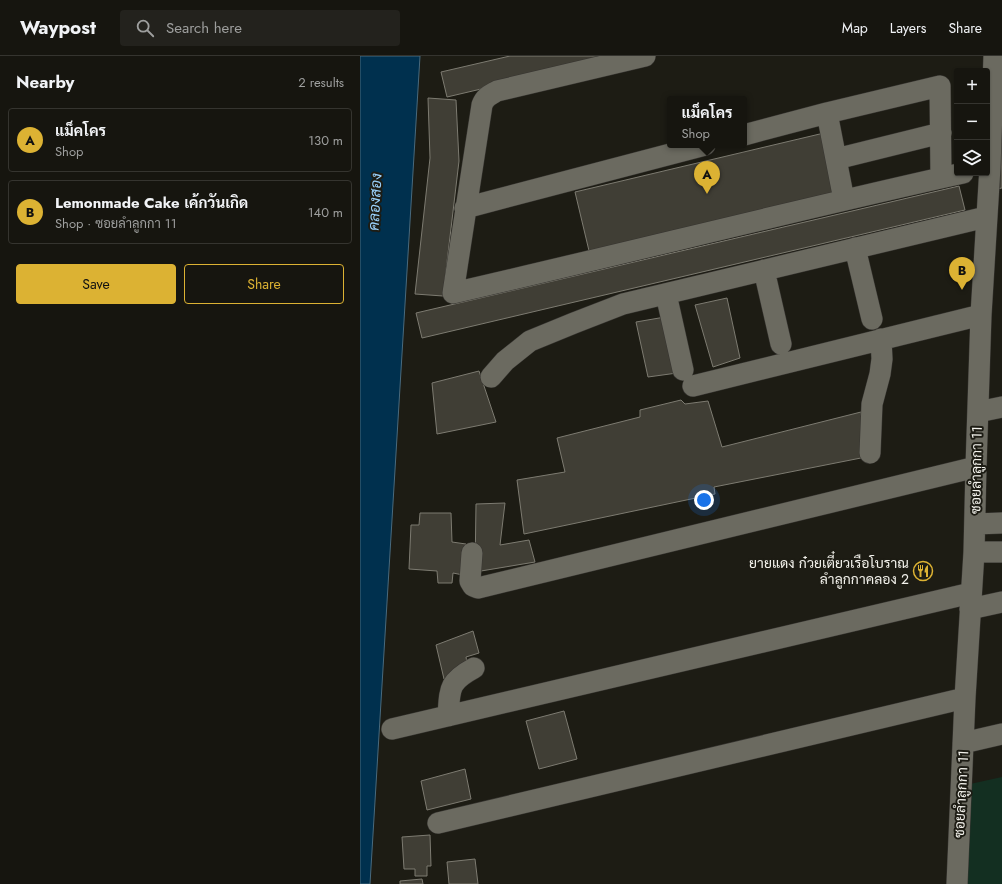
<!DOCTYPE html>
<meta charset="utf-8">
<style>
:root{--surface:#16150f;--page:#23221d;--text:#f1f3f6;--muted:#9e9f9e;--line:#35342f;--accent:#dcb233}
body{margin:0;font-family:Jost,Sarabun,sans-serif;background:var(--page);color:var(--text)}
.controls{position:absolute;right:12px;top:12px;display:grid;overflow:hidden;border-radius:4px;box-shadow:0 1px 3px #0004}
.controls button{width:36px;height:36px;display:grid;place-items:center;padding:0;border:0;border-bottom:1px solid var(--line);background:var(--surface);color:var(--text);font:20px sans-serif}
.you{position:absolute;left:344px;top:444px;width:14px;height:14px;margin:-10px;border:3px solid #fff;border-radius:50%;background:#1a73e8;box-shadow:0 0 0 6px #1a73e833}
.badge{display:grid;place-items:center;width:26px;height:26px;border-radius:50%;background:var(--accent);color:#111;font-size:13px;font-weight:700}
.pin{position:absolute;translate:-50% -33px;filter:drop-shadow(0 1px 2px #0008)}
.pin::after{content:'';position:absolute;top:21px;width:14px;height:12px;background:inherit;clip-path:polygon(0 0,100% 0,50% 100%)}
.popup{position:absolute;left:307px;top:40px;width:80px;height:52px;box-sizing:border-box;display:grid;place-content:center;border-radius:4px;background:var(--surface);filter:drop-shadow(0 1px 3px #0005);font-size:13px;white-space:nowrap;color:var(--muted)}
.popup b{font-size:15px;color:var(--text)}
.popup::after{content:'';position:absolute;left:50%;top:100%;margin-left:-8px;border:8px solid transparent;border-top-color:var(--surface)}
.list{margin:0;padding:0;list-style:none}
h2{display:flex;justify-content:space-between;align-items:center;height:52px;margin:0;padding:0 16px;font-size:17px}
h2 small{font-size:13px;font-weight:400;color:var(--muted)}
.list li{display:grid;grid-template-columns:26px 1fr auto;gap:12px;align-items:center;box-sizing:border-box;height:64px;margin:0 8px 8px;padding:0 8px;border:1px solid var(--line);border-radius:4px}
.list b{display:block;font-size:15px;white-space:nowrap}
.list p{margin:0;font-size:13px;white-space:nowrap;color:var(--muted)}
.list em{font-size:13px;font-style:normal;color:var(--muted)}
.actions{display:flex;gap:8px;padding:12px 16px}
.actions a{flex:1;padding:9px 0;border:1px solid var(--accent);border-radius:4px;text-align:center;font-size:14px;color:var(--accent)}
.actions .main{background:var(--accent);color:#111}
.icon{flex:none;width:22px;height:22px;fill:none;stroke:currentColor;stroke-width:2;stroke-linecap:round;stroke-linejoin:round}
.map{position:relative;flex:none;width:642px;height:828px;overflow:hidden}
header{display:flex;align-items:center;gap:24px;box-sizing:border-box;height:56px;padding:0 20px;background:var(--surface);border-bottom:1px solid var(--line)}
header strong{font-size:19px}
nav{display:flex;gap:22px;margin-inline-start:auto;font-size:14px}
.search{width:280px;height:36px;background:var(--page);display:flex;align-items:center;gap:10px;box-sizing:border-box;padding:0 14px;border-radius:4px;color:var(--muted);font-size:15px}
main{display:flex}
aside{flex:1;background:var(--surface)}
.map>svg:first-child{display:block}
.green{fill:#132f21}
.water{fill:#00304e;stroke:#496a7d}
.building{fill:#403e35;stroke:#7d7b71}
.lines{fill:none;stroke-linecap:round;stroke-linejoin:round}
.minor-casing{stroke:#373531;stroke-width:22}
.minor{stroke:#6b6a60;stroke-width:21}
.labels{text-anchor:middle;stroke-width:4;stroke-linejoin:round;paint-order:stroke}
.street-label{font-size:14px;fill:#f3f2ec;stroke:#1d1c14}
.poi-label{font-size:14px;fill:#f3f2ec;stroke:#1d1c14;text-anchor:end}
.water-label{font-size:15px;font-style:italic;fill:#99d0fa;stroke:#1d1c14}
</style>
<header>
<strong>Waypost</strong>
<div class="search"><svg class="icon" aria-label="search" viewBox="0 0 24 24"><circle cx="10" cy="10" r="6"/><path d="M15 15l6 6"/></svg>Search here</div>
<nav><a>Map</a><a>Layers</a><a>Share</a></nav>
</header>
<main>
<aside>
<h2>Nearby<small>2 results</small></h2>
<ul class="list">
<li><span class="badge">A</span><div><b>แม็คโคร</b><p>Shop</p></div><em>130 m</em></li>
<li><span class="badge">B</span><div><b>Lemonmade Cake เค้กวันเกิด</b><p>Shop · ซอยลำลูกกา 11</p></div><em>140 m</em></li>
</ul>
<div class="actions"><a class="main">Save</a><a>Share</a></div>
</aside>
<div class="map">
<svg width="642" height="828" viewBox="0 0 642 828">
<rect width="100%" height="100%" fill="#1d1c14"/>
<path class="green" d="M642,721v107h-45l4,-98z"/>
<path class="water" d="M0,0h60l-50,828h-10z"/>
<path class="building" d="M150,0h112l-175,41 -6,-25z
M642,40v92l-6,1z
M68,42l28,2 3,61 -16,135 -28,-2 15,-136z
M464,77l15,64 -249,58 -15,-63z
M599,130l6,24 -543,128 -6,-25z
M367,242l13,60 -27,9 -18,-62z
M305,261l12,56 -29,4 -12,-55z
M119,315l17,51 -59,12 -5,-51z
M321,344l4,4 23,-3 14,46 139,-35 5,45 -152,30 1,7 -191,40 -7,-54 48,-8 -8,-34 83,-21v-7z
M145,447l-5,42 29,-5 6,22 -60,10 1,-68z
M60,457h31l1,29 14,2 -3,31 -10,-2 -1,10h-14l-1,-12 -28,-2 2,-44h8z
M113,575l6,22 -13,4 2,12 -24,10 -8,-34z
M204,655l13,48 -38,10 -13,-48z
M105,713l6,30 -44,11 -6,-29z
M70,779l1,31h-4v10h-12v-7h-11l-2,-32z
M115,803l3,25h-29l-2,-22z
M62,823l1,5h-23v-3z"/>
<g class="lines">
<g class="minor-casing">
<path id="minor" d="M285,0l-148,35c-7,4 -12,6 -15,14l-29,188c170,-39 339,-82 510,-120
M467,57l17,87
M384,79l83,-22 113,-27 1,92
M476,103l105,-26
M105,152l240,-63
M495,192l17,71
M404,214l17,74
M306,238l17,76
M131,321l14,-16 25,-20 44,-18 49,-19 363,-87
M333,330l288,-71
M618,356l24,-5
M510,397l2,-49 8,-30 2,-15 -1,-20
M615,468l27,-1
M614,496h28
M112,497l-2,28 3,5 5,2 498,-121
M610,553l32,-7
M88,660c2,-27 0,-34 26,-48
M32,673l579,-136
M603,687l39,-9
M78,767l527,-125
M597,828l8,-186 9,-146 2,-85 5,-152 9,-148 4,-111"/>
</g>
<use href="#minor" class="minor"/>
</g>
<defs>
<g id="restaurant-ring" transform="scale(1)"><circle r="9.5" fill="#1d1c14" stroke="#dcb233" stroke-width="1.5"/><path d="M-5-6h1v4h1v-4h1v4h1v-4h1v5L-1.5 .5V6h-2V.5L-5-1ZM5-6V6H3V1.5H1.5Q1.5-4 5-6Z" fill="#dcb233"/></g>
</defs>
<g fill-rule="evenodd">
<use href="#restaurant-ring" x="563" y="515"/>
</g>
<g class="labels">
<g class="street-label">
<text transform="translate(616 414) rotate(-89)" y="5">ซอยลำลูกกา 11</text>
<text transform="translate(601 738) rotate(-87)" y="5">ซอยลำลูกกา 11</text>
</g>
<g class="poi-label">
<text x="549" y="512">ยายแดง ก๋วยเตี๋ยวเรือโบราณ<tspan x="549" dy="16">ลำลูกกาคลอง 2</tspan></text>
</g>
<g class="water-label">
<text transform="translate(15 146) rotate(-87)" y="5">คลองสอง</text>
</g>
</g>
</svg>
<div class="controls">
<button>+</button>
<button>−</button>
<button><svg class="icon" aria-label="layers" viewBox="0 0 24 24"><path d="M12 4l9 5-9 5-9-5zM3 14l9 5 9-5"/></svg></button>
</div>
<div class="you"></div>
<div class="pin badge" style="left:347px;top:138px">A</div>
<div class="popup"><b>แม็คโคร</b>Shop</div>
<div class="pin badge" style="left:602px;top:234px">B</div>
</div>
</main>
